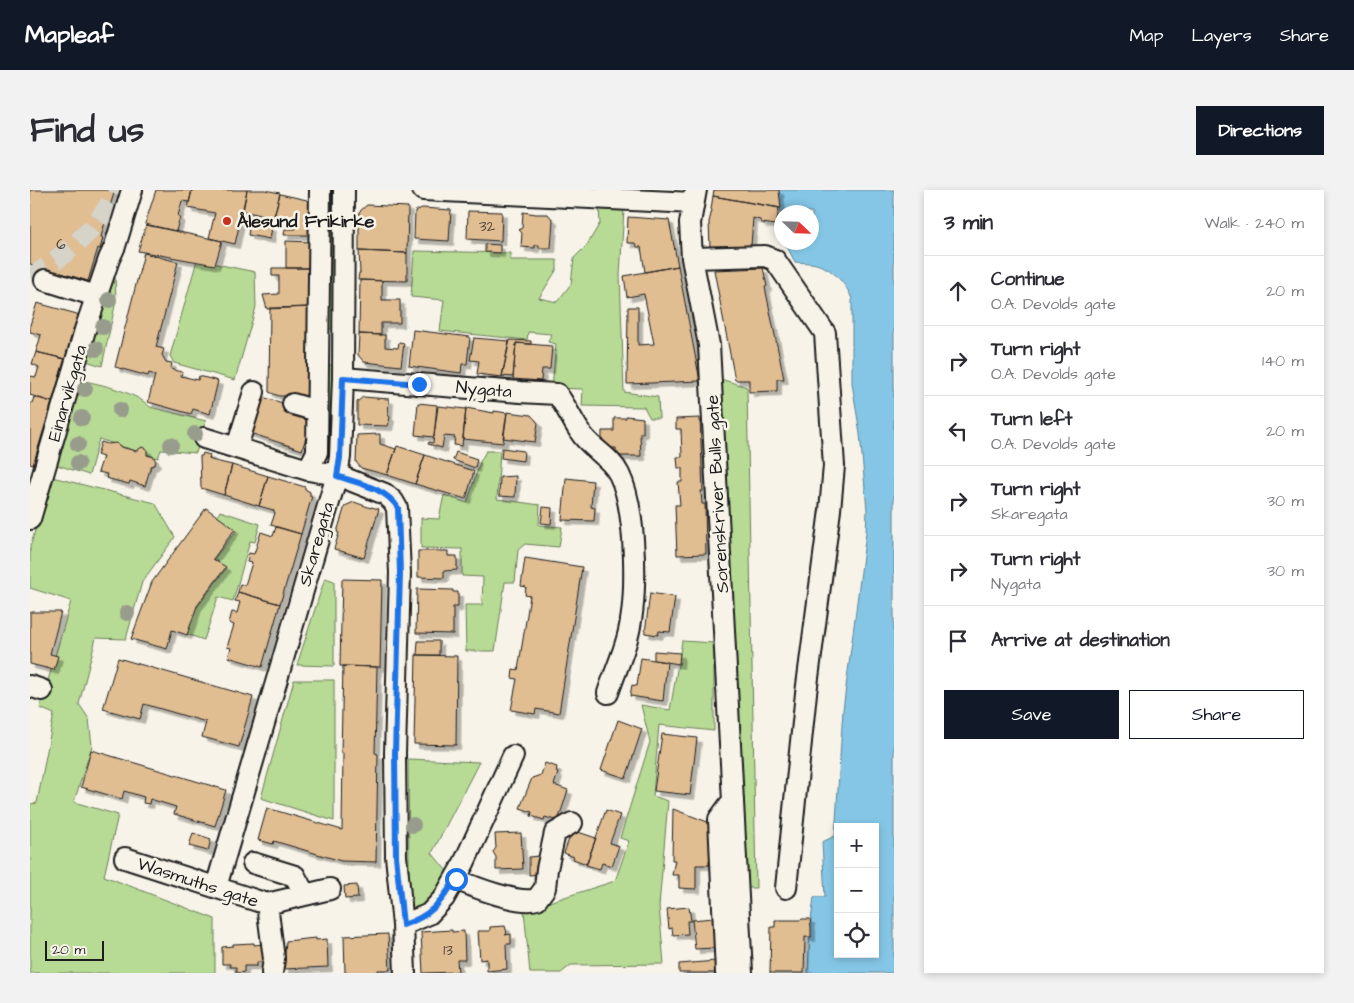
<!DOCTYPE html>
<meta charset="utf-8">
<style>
:root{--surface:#fff;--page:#f2f2f3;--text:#2b2b33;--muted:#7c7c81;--line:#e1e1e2;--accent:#111827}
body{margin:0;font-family:"Architects Daughter",sans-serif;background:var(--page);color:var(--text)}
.controls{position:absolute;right:15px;bottom:15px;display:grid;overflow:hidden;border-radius:0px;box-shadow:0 2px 8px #0003}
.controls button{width:45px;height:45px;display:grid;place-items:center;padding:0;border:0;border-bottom:1px solid var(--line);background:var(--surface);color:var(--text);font:25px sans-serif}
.compass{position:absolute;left:744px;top:15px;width:45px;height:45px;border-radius:50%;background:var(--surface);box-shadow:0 2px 8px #0003;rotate:113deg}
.scale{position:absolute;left:15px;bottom:12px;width:59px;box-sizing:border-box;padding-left:5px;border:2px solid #1c1c1c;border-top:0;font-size:14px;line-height:18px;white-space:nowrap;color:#1c1c1c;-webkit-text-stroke:4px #f7f3e8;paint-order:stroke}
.stop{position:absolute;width:15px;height:15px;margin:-11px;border:4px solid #1a73e8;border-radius:50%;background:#fff}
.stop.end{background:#1a73e8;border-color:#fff;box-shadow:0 1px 5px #0008}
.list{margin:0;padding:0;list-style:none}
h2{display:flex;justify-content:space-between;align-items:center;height:65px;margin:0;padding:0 20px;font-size:21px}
h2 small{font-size:16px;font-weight:400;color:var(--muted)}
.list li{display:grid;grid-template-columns:32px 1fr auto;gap:15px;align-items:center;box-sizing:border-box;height:70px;padding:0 20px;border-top:1px solid var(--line)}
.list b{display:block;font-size:19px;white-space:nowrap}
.list p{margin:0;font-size:16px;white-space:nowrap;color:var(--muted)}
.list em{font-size:16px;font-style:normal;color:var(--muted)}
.actions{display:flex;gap:10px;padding:15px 20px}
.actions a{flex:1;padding:11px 0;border:1px solid var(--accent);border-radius:0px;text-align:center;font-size:18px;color:var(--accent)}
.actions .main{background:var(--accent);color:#fff}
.icon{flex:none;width:28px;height:28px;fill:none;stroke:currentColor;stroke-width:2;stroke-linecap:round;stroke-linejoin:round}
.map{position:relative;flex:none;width:864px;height:783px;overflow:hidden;border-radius:0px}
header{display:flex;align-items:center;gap:30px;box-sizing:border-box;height:70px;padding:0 25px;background:var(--accent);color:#fff}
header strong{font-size:24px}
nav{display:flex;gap:28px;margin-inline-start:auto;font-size:18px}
.intro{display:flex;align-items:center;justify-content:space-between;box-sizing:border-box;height:120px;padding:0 30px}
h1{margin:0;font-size:35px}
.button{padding:12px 22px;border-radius:0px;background:var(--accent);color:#fff;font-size:18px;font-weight:700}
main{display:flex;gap:30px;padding:0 30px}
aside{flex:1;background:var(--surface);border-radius:0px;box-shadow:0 2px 8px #0003}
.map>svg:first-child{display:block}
.green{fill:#b7db95;stroke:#6a7c58}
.water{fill:#85c6e6;stroke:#5b8295;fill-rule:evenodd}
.building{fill:#e1bd92;stroke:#1c1c1c;filter:url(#shadow)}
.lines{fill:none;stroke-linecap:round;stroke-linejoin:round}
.minor-tunnel{stroke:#d6d3c9;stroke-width:20;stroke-dasharray:20 10;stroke-linecap:butt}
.minor-casing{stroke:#1c1c1c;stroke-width:24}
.minor{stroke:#f7f3e8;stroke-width:20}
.tree{fill:#989c8c}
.route{stroke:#1a73e8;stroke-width:6}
.poi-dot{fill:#c8321e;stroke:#f7f3e8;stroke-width:2}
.labels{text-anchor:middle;stroke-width:5;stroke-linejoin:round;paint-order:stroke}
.number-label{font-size:15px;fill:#4d443a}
.poi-label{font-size:18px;font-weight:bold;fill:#1c1c1c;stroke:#f7f3e8;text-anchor:start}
.street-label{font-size:18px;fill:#1c1c1c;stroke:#f7f3e8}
</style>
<header>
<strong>Mapleaf</strong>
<nav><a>Map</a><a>Layers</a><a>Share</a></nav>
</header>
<div class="intro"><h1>Find us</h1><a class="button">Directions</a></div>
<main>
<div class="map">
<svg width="864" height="783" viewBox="0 0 864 783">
<defs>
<filter id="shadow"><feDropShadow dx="4.5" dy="4.5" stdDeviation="0" flood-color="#0004"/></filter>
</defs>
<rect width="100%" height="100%" fill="#f7f3e8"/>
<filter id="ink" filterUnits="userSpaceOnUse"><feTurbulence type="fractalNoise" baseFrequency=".02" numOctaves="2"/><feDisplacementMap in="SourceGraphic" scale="10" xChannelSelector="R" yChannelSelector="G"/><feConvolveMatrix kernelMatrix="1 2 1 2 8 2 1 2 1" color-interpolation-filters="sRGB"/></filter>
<g filter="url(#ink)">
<path class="green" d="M569,19h25l-4,66 4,117 34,5 1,21h-9l-6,-11 -62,-1 1,-17 -31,-1 4,-44 -8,-2 3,-8 -23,-2 -1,8 -87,-9 4,-31 -33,-3 3,-46 96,2v7h47v9l-18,29 18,4 14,-18 3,-26 13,-13 13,-22z
M297,20h4l3,3v116l-10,-1z
M167,70l58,12 1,35 -21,73 -61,-17 -4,-7z
M85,87l1,24 -14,65 -19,-6 23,-73z
M293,175h10l-3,88 -2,2h-4z
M687,188l30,9 9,501h-10z
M50,190c20,4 56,12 70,27l56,14 -10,32 -35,-3 -3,8 -59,-19 -10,36 -35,-11z
M456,261h14l-3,48 43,6 -1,20 23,2 -3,20 -34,-3 -7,6 -3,32h-10l-10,69h-29l-1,-46h17l1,-28 -21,-1v-27l-41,-1v-30l18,1 5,-24 23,8 13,-41z
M22,287l103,26 20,34 -33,45 -16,57 -30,-1 -17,66 10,15 3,27 -18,56 44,13 -14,61 111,43v54h-185v-169l7,-1 17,-89 -14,-6 31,-107 -41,-13v-41z
M190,321l40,13 -5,18 -5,-1 -17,60 -15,-4 -14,43 -18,-6 9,-24 31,-41 -12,-10 22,-28 -19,-14z
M295,388l9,3v85l-37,-1z
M652,451l32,2v88l-55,-6 -6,71 15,5 -9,105 5,58 -93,1 -10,8h-31l-6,-63 91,-29 14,-40 -9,-3 30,-96 -9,-37 29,5z
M264,490h40v141l-73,-23z
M378,569l71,3 -47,91 19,23 -35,38 -8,-4 1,-49z"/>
<path class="water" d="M748,0h116v783h-86l2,-45 4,-31h11l-3,-55 13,-6 8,-126 23,-177 1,-23 -7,-76 -8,-51v-84c-5,-14 -19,-30 -33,-34 -7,-3 -17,-2 -24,-3l-10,-19 27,-1v-30h-30l-1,3zM808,637h37v127h-37z"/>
<path class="building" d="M0,0h85l-11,36 -3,11 2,1 -3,11 -2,-1 -10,33 -58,-17z
M126,0h36l-3,12 -7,-1 -4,15 2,1 -4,14 -31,-7z
M162,0h55l-12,54 -26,-6 6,-25 -27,-5z
M217,0h18l15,3 -6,25 -31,-7z
M684,0h65l2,18 -68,-12z
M250,4l27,6 4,5v30h-27l1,-6h11v-5l-23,-5z
M683,6l66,12 -3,17 -14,-2 -2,-3 -7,-2 -2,28 -41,1 -1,-25 3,-12 -1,-1z
M337,15l41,2 -1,46 -48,-2v-39z
M392,18l29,2 -2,31 -35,-2 1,-28z
M438,21l34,1 -1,29 -34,-2z
M493,22l13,2h12l5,6 -2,28h-12v-3h-4v3l-14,-1 1,-14 -3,-3 3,-2z
M598,27l41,3 9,46 -33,6 -4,-25h-4l-2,-4h-8z
M220,33l22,4 -2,12 -22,-4z
M116,35l76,16 -7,24 -77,-14z
M256,51l25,1 -1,26h-24z
M455,54l15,1v8l-15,-1z
M329,61l48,2v28l-49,-1 1,-7h1z
M114,63l34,9 -22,85 8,2 -2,6 4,7 6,1 -1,6 11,3 -1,4 17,4 1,-4 19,5 -8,33 -17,-5 -2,5 -43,-12 7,-27 -6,-2 -1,3 -33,-9z
M648,76l22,115 -73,3 1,-77h10v38l16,-1 -10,-50 -17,3 -3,-21z
M242,78h39l-1,39 -43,2 -4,-14 16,-1v-18h-7z
M733,78l4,18 -2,1 19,92h-7v12l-28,1v-12h-14l-21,-110z
M330,90l22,1v19h18v23h-19v12l-22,-1z
M7,113l40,11 2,3 -3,4 -11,38 -29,-7 5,-17 -11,-3v-7z
M279,117l-1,89h-29l-10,-4 1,-84z
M383,140l57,7 -3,27h-5l-1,9 -52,-7z
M329,144l26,1v12l13,1 1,-6 5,1 -3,23 -37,-4 -6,-7z
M444,148l35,3 -7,36 -25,-3 2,-13 -9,-1z
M480,150l21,1v3l-15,-1 -3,34 -11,-1z
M486,153l36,3 -2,23h-8l-1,12 -28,-2z
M6,162l29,7 -13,43 -22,-7v-19l6,1 3,-10 -7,-3z
M228,206l50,14v21l-6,19 -55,-18z
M4,207l18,5 -19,63 -3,-1v-61h2z
M333,207l26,2 -1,16 2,2 -2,9 -31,-1v-23z
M388,213l19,2 -3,32 -19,-2z
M408,216l28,3 -4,37 -8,-1 1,-8 -11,-1 -2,12 -14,-4 1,-2 4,1z
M436,218l28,5v-2l13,2 -4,30 -40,-4z
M477,222l24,3 7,8 -3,19 -32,-4z
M596,226l17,2v15h-3l1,23h-25v-8h-6l-8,-8v-9h12v-13h12z
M670,228l3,73h-2l1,13h3l1,50 -29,1 -2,-50h5l-2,-23h4v-14h-4l-1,-11h5l-1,-28h-5v-10z
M350,244v10l16,5 -9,26 -26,-7 -5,-6 1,-27z
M71,252l7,2 8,-1 5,4 15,4 6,-4 5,2v6l7,2 2,5 -2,3 -3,1 -6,20 -15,-5 -1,3 -12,-3 -11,-3 1,-4 -9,-2 5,-15 -6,-2z
M367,256l28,9 -10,29 -28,-9z
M472,258l22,3 -1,10 -22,-3z
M426,262l21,7 -2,9 -22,-8z
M173,263l7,2 -1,3 2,2 21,5 -8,30 -23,-7 -1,-32h2z
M395,265l49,16 -8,28 -51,-15z
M202,275l36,11 -9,30 -35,-11z
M238,286l37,11v2l5,3v4h2l-11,38 -30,-9 4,-12 -2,-3 -14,-4z
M486,286l-1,21 -16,-1 1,-19z
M536,288l27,3 -2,26 4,1 -1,13 -32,-1z
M324,312l17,6v-1l8,2 -15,49 -30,-9 5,-16 -2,-1 8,-26z
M513,317l9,1 -1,16 -10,-1z
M176,318l29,21 -22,30 13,8 -29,39 -10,29 -15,-5 -5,19 -36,-10 21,-57z
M246,337l25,7 -21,70 -42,-12 2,-8 5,1 7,-22 -5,-1 2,-9 5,1 7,-22 12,4z
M388,361h30v5h9v14l-13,1v7l-26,-1z
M495,368l57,9 -23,146 -23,-4 -1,5 -24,-4 6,-31 -5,-1 1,-9 5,1 12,-74 -5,-1 1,-8 -5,-1z
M312,389l40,1 -2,87 -40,-1z
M387,399l36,1v2h5v15h-5v27l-37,-1z
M208,402l42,12 -18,63 -34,-10 3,-9 -4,-1 7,-22 -5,-2 3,-11 5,1 3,-11 -5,-1z
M620,403l25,4 -5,35 -11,-1 -1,4 -13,-2z
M2,422h29l-11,42 8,2 -4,14 -24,-6v-51z
M388,451h21v14h-22z
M624,461l26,2 -1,11 -25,-4z
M386,465l41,1 -1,89 -42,-1z
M88,468l135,39 -14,50 -37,-10 4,-15 -62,-18 -4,15 -37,-10z
M611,468l26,4 -4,39 -33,-5 2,-11 5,1z
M313,476l34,1 -2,86 3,1 -2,108 -35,-1 -67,-20 -1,3 -15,-4 9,-32 75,22 1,-77h-2z
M588,530l24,9 -16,49 -25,-8z
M632,544l35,4 -7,57 -36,-4z
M61,560l135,40 -11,36 -41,-12 2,-7 -26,-8 -1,5 -6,-1 1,-6 -20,-6 -2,8 -41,-12z
M515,573l12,4 -1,5 2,1 -4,12 14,5 -10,31 -13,-4 -1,3 -13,-4 1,-4 -12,-4 12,-30 9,-3z
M643,619l40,15 -1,37h-3v4h-13v24l-17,-1v-13h-7l3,-15h-3z
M576,620l14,5 -10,28 9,3 -7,20 -10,-3 -2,6 -14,-4z
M542,640l24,8 -9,26 -14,-5 1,-2 -10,-4z
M163,643l18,6 -3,12 -19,-5z
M491,643l2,36 -27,1v-13l-3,-5 3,-4 -1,-14z
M510,666v18l-11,1v-18z
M327,695l1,13 -13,1 -1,-13z
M659,717l2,14h-4l1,13 -15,1 -1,-7 -3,1 -2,-20z
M683,728l2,30 -20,1 -3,-29z
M772,729h8l1,8v10h-6l-1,36h-34l1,-46h4v-7h26z
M475,736l2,7 -2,2 6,-1v10h-5l1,25 -20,2v-12l-7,1 -2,-29h12v-4z
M422,740v2l12,-1 1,29h-8l1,12 -35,1 -2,-41z
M358,744l2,36h-12v3h-33l-1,-37z
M286,748v2l11,-1 1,28 -44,2 2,-28z
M224,753v2l10,-1 1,18h-8v4h-13v6l-8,1v-6h-6v-3h-8v-17l11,-1v-2z
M686,771v12h-37v-9z"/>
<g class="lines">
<path class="minor-tunnel" d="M0,87c8,-3 15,-9 23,-15 28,-20 48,-41 65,-72"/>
<g class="minor-casing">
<path id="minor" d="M393,0l270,13
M666,0l-6,33 2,35 17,87 33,628
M662,68l73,-2 10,4 50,73 9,133 -4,44 -24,183 -20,195
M15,90l51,16
M313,188l177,14 37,2c10,13 16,29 26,42 11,14 28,22 36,38 18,36 19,127 8,165 -5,18 -13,36 -19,54
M263,214l24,7
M174,248l104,32 29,5 48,19 8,7 4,7 3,65 -5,180 1,103 7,69 2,48
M207,257l17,-55
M278,280l9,-18 3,-262
M0,329l55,-189 24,-71 6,-13 17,-56
M0,496l12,4
M95,668l142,46 63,-15
M223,673l42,13 10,19
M426,689c17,8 64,26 81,20l8,-11 2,-19 8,-36 17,-10
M186,697l121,-412 3,-18 3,-79 1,-188
M237,714l7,55 -2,14
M373,735l26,-11 15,-16 20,-35 49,-107
M696,783l-7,-154 14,-19"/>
</g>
<use href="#minor" class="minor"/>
</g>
<g class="tree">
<circle cx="79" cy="110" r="8"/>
<circle cx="73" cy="137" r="8"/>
<circle cx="66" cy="159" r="8"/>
<circle cx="55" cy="199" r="8"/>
<circle cx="90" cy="220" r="8"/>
<circle cx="52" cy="228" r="8"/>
<circle cx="165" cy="244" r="8"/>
<circle cx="48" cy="254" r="8"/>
<circle cx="141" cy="255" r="8"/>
<circle cx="48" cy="273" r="8"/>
<circle cx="97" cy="423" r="8"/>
<circle cx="383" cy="635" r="8"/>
</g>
</g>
<g class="lines" filter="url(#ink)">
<path class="route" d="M389,194l-76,-6 -3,80 -3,18c21,7 49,12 61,32l2,65 -5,180 1,103 7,69c28,-9 37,-22 53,-46"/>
</g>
<circle class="poi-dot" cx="197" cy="31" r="5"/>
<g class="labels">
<g class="number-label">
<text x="457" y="41">32</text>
<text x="31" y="59">6</text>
<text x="418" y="765">13</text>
</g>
<g class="poi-label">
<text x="207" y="37">Ålesund Frikirke</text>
</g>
<g class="street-label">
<text transform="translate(454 199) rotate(5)" y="6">Nygata</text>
<text transform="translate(37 203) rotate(-74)" y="6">Einarvikgata</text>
<text transform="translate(687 304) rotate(-93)" y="6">Sorenskriver Bulls gate</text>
<text transform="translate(286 354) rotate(-74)" y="6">Skaregata</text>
<text transform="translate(168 692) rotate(18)" y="6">Wasmuths gate</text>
</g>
</g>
</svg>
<div class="controls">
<button>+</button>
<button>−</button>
<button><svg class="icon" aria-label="locate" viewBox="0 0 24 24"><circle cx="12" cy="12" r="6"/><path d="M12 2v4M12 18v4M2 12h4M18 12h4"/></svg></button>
</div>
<svg class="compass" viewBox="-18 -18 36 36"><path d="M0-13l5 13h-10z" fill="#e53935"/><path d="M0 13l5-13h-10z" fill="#7c7c81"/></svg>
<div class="scale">20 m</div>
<div class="stop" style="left:426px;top:689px"></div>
<div class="stop end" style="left:389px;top:194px"></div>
</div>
<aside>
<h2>3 min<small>Walk · 240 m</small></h2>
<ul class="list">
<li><svg class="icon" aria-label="ahead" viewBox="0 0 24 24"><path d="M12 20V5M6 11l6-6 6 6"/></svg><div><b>Continue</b><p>O.A. Devolds gate</p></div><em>20 m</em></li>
<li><svg class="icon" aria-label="right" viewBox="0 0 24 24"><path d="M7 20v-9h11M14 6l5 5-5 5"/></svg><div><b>Turn right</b><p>O.A. Devolds gate</p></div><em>140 m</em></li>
<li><svg class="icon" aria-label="left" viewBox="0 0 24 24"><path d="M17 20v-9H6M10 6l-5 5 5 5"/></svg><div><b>Turn left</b><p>O.A. Devolds gate</p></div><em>20 m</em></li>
<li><svg class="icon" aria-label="right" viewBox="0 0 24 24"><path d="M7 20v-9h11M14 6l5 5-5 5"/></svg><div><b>Turn right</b><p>Skaregata</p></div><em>30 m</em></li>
<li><svg class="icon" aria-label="right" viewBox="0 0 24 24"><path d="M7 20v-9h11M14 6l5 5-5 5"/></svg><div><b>Turn right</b><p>Nygata</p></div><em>30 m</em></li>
<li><svg class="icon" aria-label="arrive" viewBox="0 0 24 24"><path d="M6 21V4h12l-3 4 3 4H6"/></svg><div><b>Arrive at destination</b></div></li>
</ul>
<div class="actions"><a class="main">Save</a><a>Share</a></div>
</aside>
</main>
